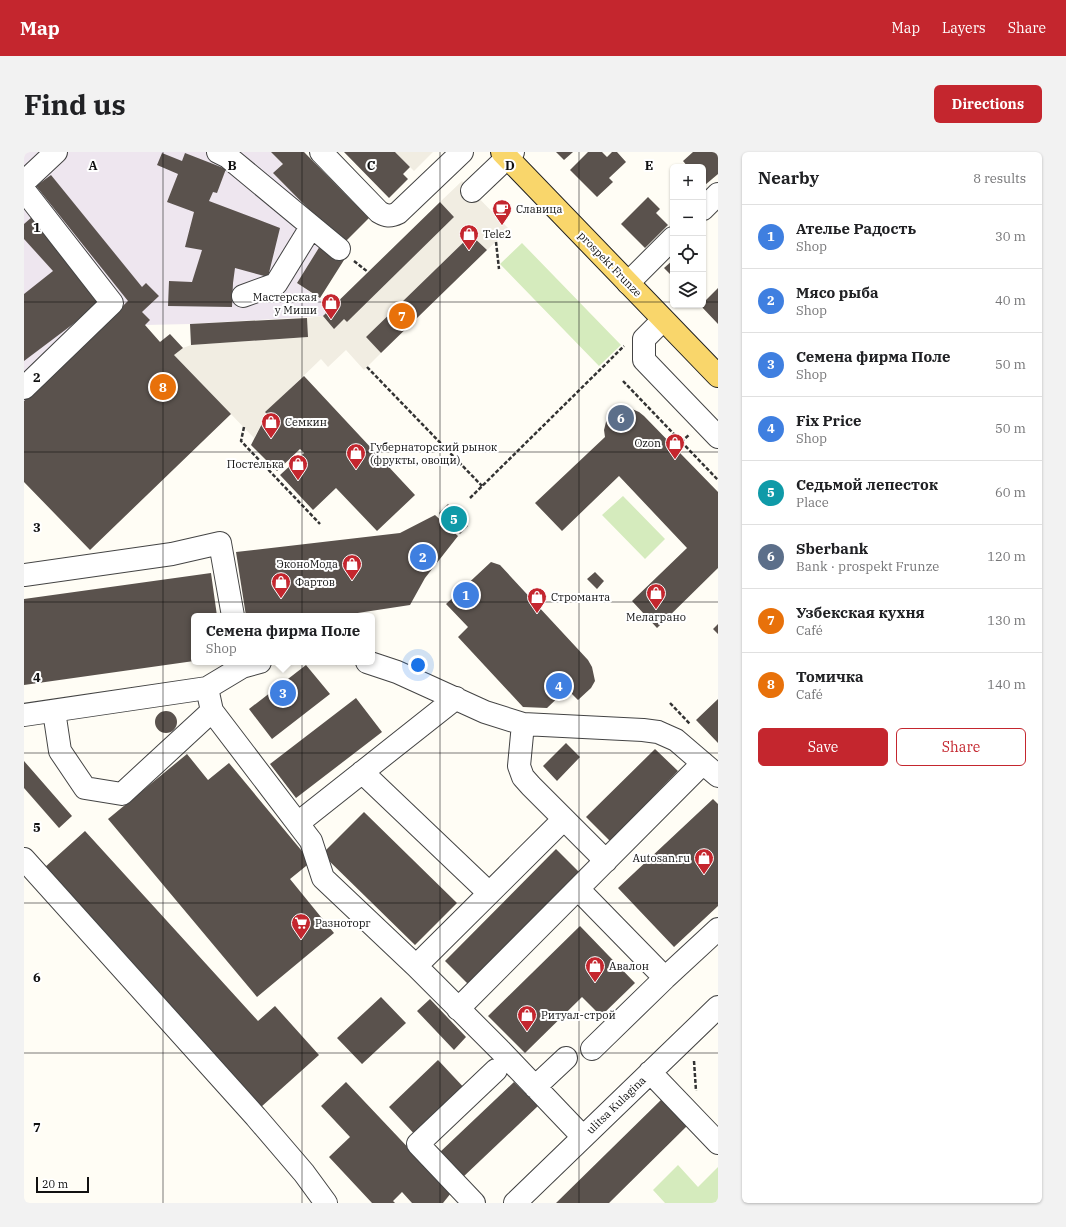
<!DOCTYPE html>
<meta charset="utf-8">
<style>
:root{--surface:#fff;--page:#f2f2f2;--text:#202124;--muted:#757577;--line:#e0e0e0;--accent:#c4262e}
body{margin:0;font-family:"IBM Plex Serif",serif;background:var(--page);color:var(--text)}
.controls{position:absolute;right:12px;top:12px;display:grid;overflow:hidden;border-radius:6px;box-shadow:0 1px 3px #0004}
.controls button{width:36px;height:36px;display:grid;place-items:center;padding:0;border:0;border-bottom:1px solid var(--line);background:var(--surface);color:var(--text);font:20px sans-serif}
.scale{position:absolute;left:12px;bottom:10px;width:53px;box-sizing:border-box;padding-left:4px;border:2px solid #111;border-top:0;font-size:11px;line-height:14px;white-space:nowrap;color:#111;-webkit-text-stroke:3px #fff;paint-order:stroke}
.you{position:absolute;left:394px;top:513px;width:14px;height:14px;margin:-10px;border:3px solid #fff;border-radius:50%;background:#1a73e8;box-shadow:0 0 0 6px #1a73e833}
.badge{display:grid;place-items:center;width:26px;height:26px;border-radius:50%;background:var(--accent);color:#fff;font-size:13px;font-weight:700}
.pin{position:absolute;translate:-50% -50%;border:2px solid #fff;box-shadow:0 1px 4px #0006}
.popup{position:absolute;left:167px;top:461px;width:184px;height:52px;box-sizing:border-box;display:grid;place-content:center;border-radius:6px;background:var(--surface);filter:drop-shadow(0 1px 3px #0005);font-size:13px;white-space:nowrap;color:var(--muted)}
.popup b{font-size:15px;color:var(--text)}
.popup::after{content:'';position:absolute;left:50%;top:100%;margin-left:-8px;border:8px solid transparent;border-top-color:var(--surface)}
.list{margin:0;padding:0;list-style:none}
h2{display:flex;justify-content:space-between;align-items:center;height:52px;margin:0;padding:0 16px;font-size:17px}
h2 small{font-size:13px;font-weight:400;color:var(--muted)}
.list li{display:grid;grid-template-columns:26px 1fr auto;gap:12px;align-items:center;box-sizing:border-box;height:64px;padding:0 16px;border-top:1px solid var(--line)}
.list b{display:block;font-size:15px;white-space:nowrap}
.list p{margin:0;font-size:13px;white-space:nowrap;color:var(--muted)}
.list em{font-size:13px;font-style:normal;color:var(--muted)}
.actions{display:flex;gap:8px;padding:12px 16px}
.actions a{flex:1;padding:9px 0;border:1px solid var(--accent);border-radius:6px;text-align:center;font-size:14px;color:var(--accent)}
.actions .main{background:var(--accent);color:#fff}
.icon{flex:none;width:22px;height:22px;fill:none;stroke:currentColor;stroke-width:2;stroke-linecap:round;stroke-linejoin:round}
.map{position:relative;flex:none;width:694px;height:1051px;overflow:hidden;border-radius:6px}
header{display:flex;align-items:center;gap:24px;box-sizing:border-box;height:56px;padding:0 20px;background:var(--accent);color:#fff}
header strong{font-size:19px}
nav{display:flex;gap:22px;margin-inline-start:auto;font-size:14px}
.intro{display:flex;align-items:center;justify-content:space-between;box-sizing:border-box;height:96px;padding:0 24px}
h1{margin:0;font-size:28px}
.button{padding:10px 18px;border-radius:6px;background:var(--accent);color:#fff;font-size:14px;font-weight:700}
main{display:flex;gap:24px;padding:0 24px}
aside{flex:1;background:var(--surface);border-radius:6px;box-shadow:0 1px 3px #0004}
.map>svg:first-child{display:block}
.industrial{fill:#eee6ef}
.green{fill:#d5ebbd}
.plaza{fill:#f1ede2}
.building{fill:#5a524d}
.lines{fill:none;stroke-linecap:round;stroke-linejoin:round}
.minor-casing{stroke:#444;stroke-width:24}
.major-casing{stroke:#222;stroke-width:24}
.path{stroke:#333;stroke-width:2.5;stroke-dasharray:4 2;stroke-linecap:butt}
.minor{stroke:#fff;stroke-width:22}
.major{stroke:#f9d66b;stroke-width:22}
.grid{fill:none;stroke:#111;stroke-width:1;stroke-opacity:0.55}
.labels{text-anchor:middle;stroke-width:4;stroke-linejoin:round;paint-order:stroke}
.poi-label{font-size:11px;fill:#111;stroke:#fff;text-anchor:start}
.street-label{font-size:11px;fill:#111;stroke:#fff}
.grid-label{font-size:13px;text-anchor:middle;font-weight:bold;fill:#111;stroke:#fff;stroke-width:4;stroke-linejoin:round;paint-order:stroke}
</style>
<header>
<strong>Map</strong>
<nav><a>Map</a><a>Layers</a><a>Share</a></nav>
</header>
<div class="intro"><h1>Find us</h1><a class="button">Directions</a></div>
<main>
<div class="map">
<svg width="694" height="1051" viewBox="0 0 694 1051">
<rect width="100%" height="100%" fill="#fffdf5"/>
<path class="industrial" d="M0,0h247l12,12 -9,10 52,53 -6,19 -23,37 35,24 -9,9 -133,8 -45,1 -121,102z"/>
<path class="green" d="M498,91l99,102 -22,21 -99,-102z
M599,344l42,43 -20,20 -43,-44z
M654,1013l20,22 20,-20v36h-53l-12,-13z"/>
<path class="plaza" d="M371,0h38l-19,19z
M438,29l47,48 -22,21 -16,-15 -105,102 15,16 -17,17 -18,-20 -18,17 -7,-8 -55,53 1,2 -13,24 -80,-83 9,-7 8,-3 117,-8 -1,-19 16,-2 11,12 10,-9 3,3 107,-105 -14,-15z"/>
<path class="building" d="M247,0h33l65,66 -26,26 -70,-71 10,-9z
M320,0h51l15,15 -7,7 5,5 -19,19z
M532,0h17l-9,8z
M564,0h14l5,5 5,-5h5l9,10 -17,16 4,4 -16,15 -27,-27z
M669,0h23l2,2v20l-13,11 -2,-2v-16h-15l-5,-6z
M138,1l20,8 3,-8 41,16 -9,24 -4,-1 -4,9 71,27 -12,49 -33,-9 -2,15 -1,24 -64,-1 1,-25 23,1 10,-32 -17,-3 9,-35 -27,-10 11,-28 -21,-9z
M27,23l91,112 4,-4 13,13 -17,16 8,8 -5,5 15,17 10,-8 13,14 -9,7 57,59 -141,136 -66,-68v-81l104,-100 -92,-115z
M624,45l12,12 -4,4 12,12 -23,23 -24,-24z
M416,50l14,15 -107,105 -3,-3 -10,10 -11,-13z
M8,65l69,86 -77,58v-67l29,-23 -29,-32v-15z
M447,83l16,15 -106,103 -15,-16z
M296,94l24,14 -24,38 -23,-15z
M649,108v17l-9,-9z
M694,136v36l-18,-19h3v-2z
M283,166l1,19 -117,8 -1,-21z
M280,224l111,119 -38,36 -41,-43 -23,22 -33,-35 24,-22 -4,-4 -23,22 -26,-26 16,-31 -2,-2z
M600,257h8l7,3 5,4 74,76v76l-61,60 -25,-27 55,-53 -68,-72 -57,55 -27,-28 70,-66 -1,-7 2,-8 4,-6 7,-5z
M424,352l20,22 -8,8 -21,-21z
M411,363l23,21 -33,42 -15,27 -72,11h-92l-10,-64 164,-19z
M467,410l9,3 88,95 4,7 3,14 -4,7 -13,12 -11,-11 -20,19 -24,-1 -65,-70 10,-10 -22,-23z
M571,420l9,9 -7,8 -10,-10z
M187,421l6,43h-23v45l-170,24v-86z
M694,472v10l-5,-5z
M282,513l24,29 -58,45 -23,-30z
M332,546l26,34 -86,66 -26,-34z
M694,547v44l-22,-23z
M131 570a11 11 0 1 1 22 0a11 11 0 1 1-22 0Z
M542,591l14,14 -23,24 -14,-15z
M631,597l23,22 -68,70 -24,-24z
M163,602l21,26 21,-17 82,99 -21,17 44,54 -77,64 -149,-178z
M0,609l48,55 -13,12 -35,-40z
M689,647l5,5v102l-44,41 -56,-59z
M340,660l93,91 -42,42 -93,-91z
M61,679l173,190 17,-15 44,49 -58,52 -217,-239z
M532,697l25,25 -111,112 -25,-25z
M556,774l55,57 -34,33 -19,-19 -57,56 -37,-37z
M357,845l25,26 -44,41 -25,-26z
M406,847l36,38 -12,13 -37,-39z
M414,908l30,32 -49,47 -30,-32z
M322,930l105,111 -8,10h-31l-10,-11 -9,9 2,2h-23l-43,-46 21,-20 -29,-31z
M490,930l24,24 -76,72 -23,-25z
M638,947l26,26 -79,78h-53z"/>
<g class="lines">
<g class="minor-casing">
<path id="minor" d="M194,0l10,5 111,92
M297,0l58,60c7,4 11,5 19,1l64,-61
M0,30l32,-30
M0,38l88,113 -88,85
M448,39l41,-39
M679,57l15,-15
M604,131l45,-45
M219,144l33,-12 35,-57
M639,168l-19,19v21l74,77
M0,423l148,-21 48,-11 13,73
M343,510l30,10 88,40 38,12 120,6 15,2 18,8 42,36
M183,536l5,23 99,130 12,37 93,88 83,83 84,88
M30,559l6,40 25,37 37,6 90,-83
M0,563l183,-27 35,-21 18,-5
M499,572l-4,42 4,11 8,9 75,75
M338,620l127,121
M274,671l158,-125
M0,707l232,258 48,56 22,30
M554,737l87,89
M392,814l148,-147
M434,857l245,-246
M568,897l73,-71 53,-49
M626,920l68,71
M511,935l31,-29
M450,1051l-56,-59 78,-74
M491,1051l203,-196"/>
</g>
<g class="major-casing">
<path id="major" d="M478,0l216,224"/>
</g>
<path class="path" d="M472,90l3,27
M330,109l14,11
M343,215l115,119
M599,229l95,99
M220,275l-3,14 79,83
M657,290l9,-8
M446,346l154,-152
M646,551l20,21
M670,909l2,30"/>
<use href="#minor" class="minor"/>
<use href="#major" class="major"/>
</g>
<path class="grid" d="M139,0v1051M278,0v1051M416,0v1051M555,0v1051M0,150h649M679,150h15M0,300h694M0,450h694M0,601h694M0,751h694M0,901h694"/>
<defs>
<g id="cafe-pin" transform="scale(1)"><path d="M0 17L-7.5 6A9.5 9.5 0 1 1 7.5 6Z" fill="#c4262e" stroke="#fff"/><path d="M-5.5-4.5H6V0H3Q3 3.5 0 3.5H-2.5Q-5.5 3.5-5.5 0ZM3-3.2v2h1.7v-2ZM-6 4.5H4V6H-6Z" fill="#fff"/></g>
<g id="shop-pin" transform="scale(1)"><path d="M0 17L-7.5 6A9.5 9.5 0 1 1 7.5 6Z" fill="#c4262e" stroke="#fff"/><path d="M-5-2.5h2.3a2.7 3.5 0 0 1 5.4 0H5L5.5 6h-11ZM-1.5-2.5h3a1.5 2.3 0 0 0-3 0Z" fill="#fff"/></g>
<g id="supermarket-pin" transform="scale(1)"><path d="M0 17L-7.5 6A9.5 9.5 0 1 1 7.5 6Z" fill="#c4262e" stroke="#fff"/><path d="M-6-5.5h2.5l.6 2H6L4.5 2H-2.5L-4.4-4H-6ZM-1.5 3.2a1.3 1.3 0 1 0 .1 0ZM3 3.2a1.3 1.3 0 1 0 .1 0Z" fill="#fff"/></g>
</defs>
<g fill-rule="evenodd">
<use href="#cafe-pin" x="478" y="57"/>
<use href="#shop-pin" x="445" y="82"/>
<use href="#shop-pin" x="307" y="151"/>
<use href="#shop-pin" x="247" y="270"/>
<use href="#shop-pin" x="651" y="291"/>
<use href="#shop-pin" x="332" y="301"/>
<use href="#shop-pin" x="274" y="312"/>
<use href="#shop-pin" x="328" y="412"/>
<use href="#shop-pin" x="257" y="430"/>
<use href="#shop-pin" x="632" y="441"/>
<use href="#shop-pin" x="513" y="445"/>
<use href="#shop-pin" x="680" y="706"/>
<use href="#supermarket-pin" x="277" y="771"/>
<use href="#shop-pin" x="571" y="814"/>
<use href="#shop-pin" x="503" y="863"/>
</g>
<g class="labels">
<g class="poi-label">
<text x="492" y="61">Славица</text>
<text x="459" y="86">Tele2</text>
<text x="293" y="149" text-anchor="end">Мастерская<tspan x="293" dy="13">у Миши</tspan></text>
<text x="261" y="274">Семкин</text>
<text x="637" y="295" text-anchor="end">Ozon</text>
<text x="346" y="299">Губернаторский рынок<tspan x="346" dy="13">(фрукты, овощи)</tspan></text>
<text x="260" y="316" text-anchor="end">Постелька</text>
<text x="314" y="416" text-anchor="end">ЭконоМода</text>
<text x="271" y="434">Фартов</text>
<text x="527" y="449">Строманта</text>
<text x="632" y="469" text-anchor="middle">Мелаграно</text>
<text x="666" y="710" text-anchor="end">Autosan.ru</text>
<text x="291" y="775">Разноторг</text>
<text x="585" y="818">Авалон</text>
<text x="517" y="867">Ритуал-строй</text>
</g>
<g class="street-label">
<text transform="translate(586 112) rotate(46)" y="4">prospekt Frunze</text>
<text transform="translate(592 953) rotate(-44)" y="4">ulitsa Kulagina</text>
</g>
</g>
<g class="grid-label">
<text x="69" y="18">A</text>
<text x="208" y="18">B</text>
<text x="347" y="18">C</text>
<text x="486" y="18">D</text>
<text x="625" y="18">E</text>
<text x="13" y="80">1</text>
<text x="13" y="230">2</text>
<text x="13" y="380">3</text>
<text x="13" y="530">4</text>
<text x="13" y="680">5</text>
<text x="13" y="830">6</text>
<text x="13" y="980">7</text>
</g>
</svg>
<div class="controls">
<button>+</button>
<button>−</button>
<button><svg class="icon" aria-label="locate" viewBox="0 0 24 24"><circle cx="12" cy="12" r="6"/><path d="M12 2v4M12 18v4M2 12h4M18 12h4"/></svg></button>
<button><svg class="icon" aria-label="layers" viewBox="0 0 24 24"><path d="M12 4l9 5-9 5-9-5zM3 14l9 5 9-5"/></svg></button>
</div>
<div class="scale">20 m</div>
<div class="you"></div>
<div class="pin badge" style="left:442px;top:443px;background:#3f7fe0">1</div>
<div class="pin badge" style="left:399px;top:405px;background:#3f7fe0">2</div>
<div class="pin badge" style="left:259px;top:541px;background:#3f7fe0">3</div>
<div class="popup"><b>Семена фирма Поле</b>Shop</div>
<div class="pin badge" style="left:535px;top:534px;background:#3f7fe0">4</div>
<div class="pin badge" style="left:430px;top:367px;background:#0f9aa8">5</div>
<div class="pin badge" style="left:597px;top:266px;background:#5c6f8a">6</div>
<div class="pin badge" style="left:378px;top:164px;background:#e8710a">7</div>
<div class="pin badge" style="left:139px;top:235px;background:#e8710a">8</div>
</div>
<aside>
<h2>Nearby<small>8 results</small></h2>
<ul class="list">
<li><span class="badge" style="background:#3f7fe0">1</span><div><b>Ателье Радость</b><p>Shop</p></div><em>30 m</em></li>
<li><span class="badge" style="background:#3f7fe0">2</span><div><b>Мясо рыба</b><p>Shop</p></div><em>40 m</em></li>
<li><span class="badge" style="background:#3f7fe0">3</span><div><b>Семена фирма Поле</b><p>Shop</p></div><em>50 m</em></li>
<li><span class="badge" style="background:#3f7fe0">4</span><div><b>Fix Price</b><p>Shop</p></div><em>50 m</em></li>
<li><span class="badge" style="background:#0f9aa8">5</span><div><b>Седьмой лепесток</b><p>Place</p></div><em>60 m</em></li>
<li><span class="badge" style="background:#5c6f8a">6</span><div><b>Sberbank</b><p>Bank · prospekt Frunze</p></div><em>120 m</em></li>
<li><span class="badge" style="background:#e8710a">7</span><div><b>Узбекская кухня</b><p>Café</p></div><em>130 m</em></li>
<li><span class="badge" style="background:#e8710a">8</span><div><b>Томичка</b><p>Café</p></div><em>140 m</em></li>
</ul>
<div class="actions"><a class="main">Save</a><a>Share</a></div>
</aside>
</main>
